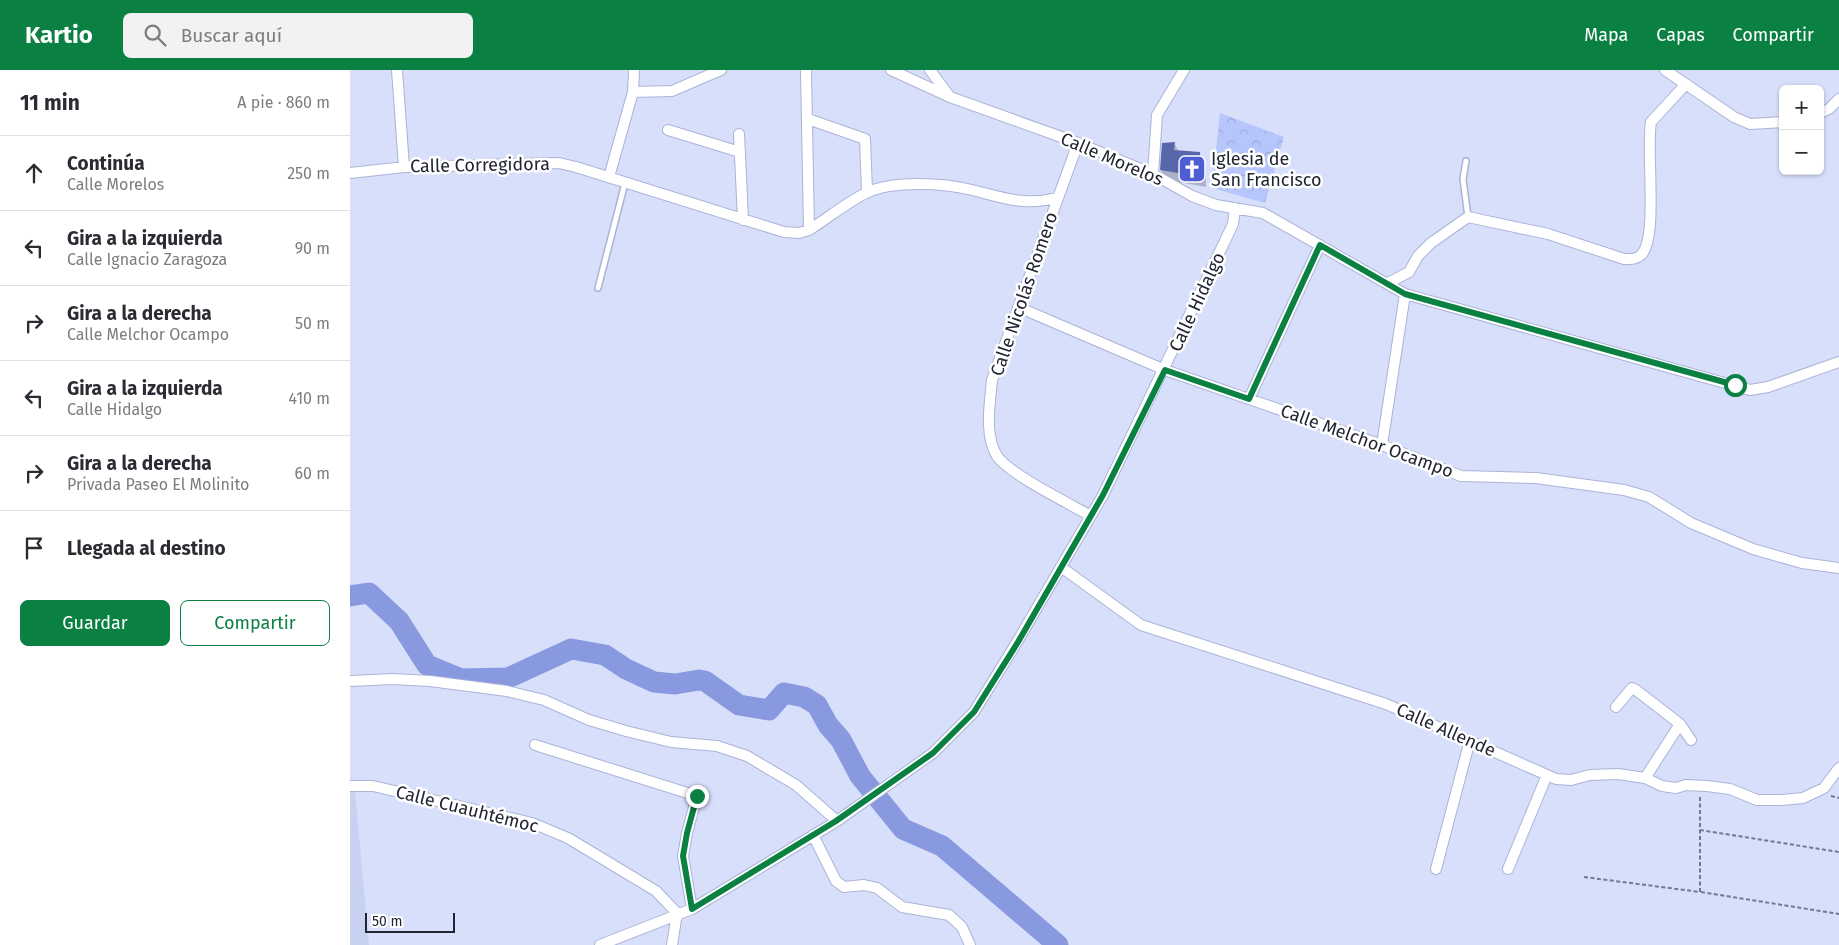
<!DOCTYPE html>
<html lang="es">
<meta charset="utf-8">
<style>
:root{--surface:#fff;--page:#f2f2f3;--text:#2b2b33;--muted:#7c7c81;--line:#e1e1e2;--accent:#0b8043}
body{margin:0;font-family:"Fira Sans",sans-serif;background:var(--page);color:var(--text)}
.controls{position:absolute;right:15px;top:15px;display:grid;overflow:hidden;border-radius:8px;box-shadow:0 1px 4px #0004}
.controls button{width:45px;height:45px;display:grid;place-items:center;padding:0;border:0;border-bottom:1px solid var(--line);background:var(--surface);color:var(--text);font:25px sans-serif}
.scale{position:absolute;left:15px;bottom:12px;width:90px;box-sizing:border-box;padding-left:5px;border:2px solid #212532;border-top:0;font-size:14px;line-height:18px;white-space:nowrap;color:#212532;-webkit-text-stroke:4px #fff;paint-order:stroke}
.stop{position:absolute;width:15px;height:15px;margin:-11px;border:4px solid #0b8043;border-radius:50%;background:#fff}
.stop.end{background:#0b8043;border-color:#fff;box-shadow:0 1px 5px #0008}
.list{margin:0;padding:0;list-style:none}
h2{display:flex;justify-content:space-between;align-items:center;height:65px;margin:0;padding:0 20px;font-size:21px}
h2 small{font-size:16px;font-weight:400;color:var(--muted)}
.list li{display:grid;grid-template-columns:32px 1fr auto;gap:15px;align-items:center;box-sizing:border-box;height:75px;padding:0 20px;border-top:1px solid var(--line)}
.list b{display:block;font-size:19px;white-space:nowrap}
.list p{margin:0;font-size:16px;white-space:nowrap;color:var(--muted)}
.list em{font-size:16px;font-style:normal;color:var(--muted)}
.actions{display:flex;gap:10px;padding:15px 20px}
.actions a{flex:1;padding:11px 0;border:1px solid var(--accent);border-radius:8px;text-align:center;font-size:18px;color:var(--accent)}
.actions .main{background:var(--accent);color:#fff}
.icon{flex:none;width:28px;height:28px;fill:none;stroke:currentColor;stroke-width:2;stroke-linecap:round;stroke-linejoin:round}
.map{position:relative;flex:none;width:1489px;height:875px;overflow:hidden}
header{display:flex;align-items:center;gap:30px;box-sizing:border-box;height:70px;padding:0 25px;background:var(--accent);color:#fff}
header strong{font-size:24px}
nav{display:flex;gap:28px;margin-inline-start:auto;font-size:18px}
.search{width:350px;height:45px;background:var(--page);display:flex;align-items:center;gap:12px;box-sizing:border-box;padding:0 18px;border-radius:8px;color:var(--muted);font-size:19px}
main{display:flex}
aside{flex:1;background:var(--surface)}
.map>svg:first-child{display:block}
.built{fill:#c7d1f1}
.park{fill:url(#park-crowns)}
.shadow{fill:#0003}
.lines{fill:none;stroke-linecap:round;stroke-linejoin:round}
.river{stroke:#8899df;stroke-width:21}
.building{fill:#5867a9}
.lane-casing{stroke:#aab4d6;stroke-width:8}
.street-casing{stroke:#aab4d6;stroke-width:12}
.path{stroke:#73798d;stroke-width:2;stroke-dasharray:4 2.5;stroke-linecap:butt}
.lane{stroke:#fff;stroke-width:5}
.street{stroke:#fff;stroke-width:10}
.route{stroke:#0b8043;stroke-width:6}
.labels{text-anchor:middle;stroke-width:5;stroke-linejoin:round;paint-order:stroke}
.street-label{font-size:18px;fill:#212532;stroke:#fff}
.poi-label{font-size:18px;fill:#212532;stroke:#fff;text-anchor:start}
</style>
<header>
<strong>Kartio</strong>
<div class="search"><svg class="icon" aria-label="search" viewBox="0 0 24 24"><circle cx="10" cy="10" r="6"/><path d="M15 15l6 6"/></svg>Buscar aquí</div>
<nav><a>Mapa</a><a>Capas</a><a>Compartir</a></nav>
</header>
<main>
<aside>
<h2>11 min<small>A pie · 860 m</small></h2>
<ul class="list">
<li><svg class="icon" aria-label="ahead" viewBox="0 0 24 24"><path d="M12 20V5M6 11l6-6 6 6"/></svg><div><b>Continúa</b><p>Calle Morelos</p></div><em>250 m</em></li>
<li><svg class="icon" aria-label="left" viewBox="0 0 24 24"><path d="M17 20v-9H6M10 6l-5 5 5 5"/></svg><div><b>Gira a la izquierda</b><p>Calle Ignacio Zaragoza</p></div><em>90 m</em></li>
<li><svg class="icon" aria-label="right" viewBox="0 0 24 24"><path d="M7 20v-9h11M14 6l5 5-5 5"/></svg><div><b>Gira a la derecha</b><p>Calle Melchor Ocampo</p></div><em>50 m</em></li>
<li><svg class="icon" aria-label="left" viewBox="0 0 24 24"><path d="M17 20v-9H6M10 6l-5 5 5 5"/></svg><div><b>Gira a la izquierda</b><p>Calle Hidalgo</p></div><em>410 m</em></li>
<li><svg class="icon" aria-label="right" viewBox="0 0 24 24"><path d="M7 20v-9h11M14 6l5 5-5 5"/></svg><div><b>Gira a la derecha</b><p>Privada Paseo El Molinito</p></div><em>60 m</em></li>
<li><svg class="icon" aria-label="arrive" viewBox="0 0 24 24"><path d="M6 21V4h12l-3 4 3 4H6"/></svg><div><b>Llegada al destino</b></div></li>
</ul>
<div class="actions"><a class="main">Guardar</a><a>Compartir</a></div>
</aside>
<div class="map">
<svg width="1489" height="875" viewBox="0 0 1489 875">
<defs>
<pattern id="park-crowns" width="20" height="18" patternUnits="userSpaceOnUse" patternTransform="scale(1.25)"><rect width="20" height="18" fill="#b6c5fb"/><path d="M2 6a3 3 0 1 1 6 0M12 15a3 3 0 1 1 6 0" fill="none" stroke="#9ca9d8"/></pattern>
</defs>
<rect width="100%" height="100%" fill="#d7dffb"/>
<path class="built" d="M5,721l14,154h-19v-153z"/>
<path class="park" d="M870,43l64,24 -19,66 -53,-15z"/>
<path class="shadow" d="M824,73l5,9 20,1 6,11 1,23 -38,-7 -7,-10z"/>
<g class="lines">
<path class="river" d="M0,526l19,-3 30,28 28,44 34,14 47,-1 63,-29 34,6 21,14 28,13 21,2 24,-4 6,1 34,24 30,5 15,-17 20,4 13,8 11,20 13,15 19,36 43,53 39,17 116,99"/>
</g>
<path class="building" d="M825,72l-1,8 26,2 1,25 -41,-7 2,-27z"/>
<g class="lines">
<g class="lane-casing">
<path id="lane" d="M1116,91l-3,18 5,38
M248,218l27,-105"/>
</g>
<g class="street-casing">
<path id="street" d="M47,0l7,97
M456,0l3,160
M541,0l59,27 128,46 75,31 39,22 24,9 47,8 142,81 345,96 18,-3 71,-25
M580,0l20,27
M1315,0l69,47 16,7 33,-2
M283,22l39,-1 49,-21
M1470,43l9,-4 10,-10
M458,49l57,20 2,53
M318,60l72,22
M389,64l4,86
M728,73l-86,237c-2,23 -8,55 5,76 12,18 73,48 94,60
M0,103l54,-6 155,-4 17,4 208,65 15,1 10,-3c19,-12 37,-27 57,-37 27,-13 78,-10 106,-3 33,8 51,16 85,8
M803,104l4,-59 27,-45
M259,107l24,-85 1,-22
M1038,213l21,-11 9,-16 13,-13 37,-26 80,17 76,25c7,0 12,1 18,-5 16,-19 4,-103 9,-132l35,-38
M668,237l147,63 217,75 79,31 75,2 88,12 25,7 42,26 62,26 49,14 37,5
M899,329l71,-154
M1032,375l23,-151
M711,497l80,58 245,79 170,75 15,1 19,-5 28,-1 27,4 17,8 14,2 10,-3 21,1 23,3 27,11h25l21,-2 21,-10 15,-20
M0,611l42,-2 38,2 77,10 37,9 45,20 37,11 45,11 46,4 30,10 49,29 41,36
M1266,637l16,-19 4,2 44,34 11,16
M185,675l162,51 -10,37 -4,23 9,53
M1295,708l35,-54
M0,716h23l159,37 36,15 88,53 21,22
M463,765l23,46 8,6 20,-2 13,3 25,19 47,8 13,12 8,18
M1086,799l34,-129
M1158,799l39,-94
M250,875l92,-36 145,-88 96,-68 41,-41 43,-70 86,-147 120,-250 10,-21 2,-16
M322,875l5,-32"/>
</g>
<path class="path" d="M1481,726l8,2
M1350,760l139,22
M1234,807l116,15v-97
M1351,822l138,22"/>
<use href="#lane" class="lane"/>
<use href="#street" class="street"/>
</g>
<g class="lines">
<path class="route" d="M347,726l-10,37 -4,23 9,53 144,-88 97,-68 41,-41 44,-70 85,-147 62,-125 84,29 71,-154 85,49 330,91"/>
</g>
<defs>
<g id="church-square" transform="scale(1.4375)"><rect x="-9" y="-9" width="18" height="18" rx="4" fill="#4d5ed3" stroke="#fff"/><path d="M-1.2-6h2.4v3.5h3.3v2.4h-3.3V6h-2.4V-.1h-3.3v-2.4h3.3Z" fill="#fff"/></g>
</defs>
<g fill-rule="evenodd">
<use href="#church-square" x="842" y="99"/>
</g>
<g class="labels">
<g class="street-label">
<text transform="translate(762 89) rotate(23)" y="6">Calle Morelos</text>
<text transform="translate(130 95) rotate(-1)" y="6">Calle Corregidora</text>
<text transform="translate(674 224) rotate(-71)" y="6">Calle Nicolás Romero</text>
<text transform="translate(847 232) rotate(-65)" y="6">Calle Hidalgo</text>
<text transform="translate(1017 371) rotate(20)" y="6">Calle Melchor Ocampo</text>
<text transform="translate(1096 660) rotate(24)" y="6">Calle Allende</text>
<text transform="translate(117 739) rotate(14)" y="6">Calle Cuauhtémoc</text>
</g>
<g class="poi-label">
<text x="861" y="95">Iglesia de<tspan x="861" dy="21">San Francisco</tspan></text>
</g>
</g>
</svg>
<div class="controls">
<button>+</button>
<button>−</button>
</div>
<div class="scale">50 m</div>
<div class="stop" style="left:1385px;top:315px"></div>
<div class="stop end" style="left:347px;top:726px"></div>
</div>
</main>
